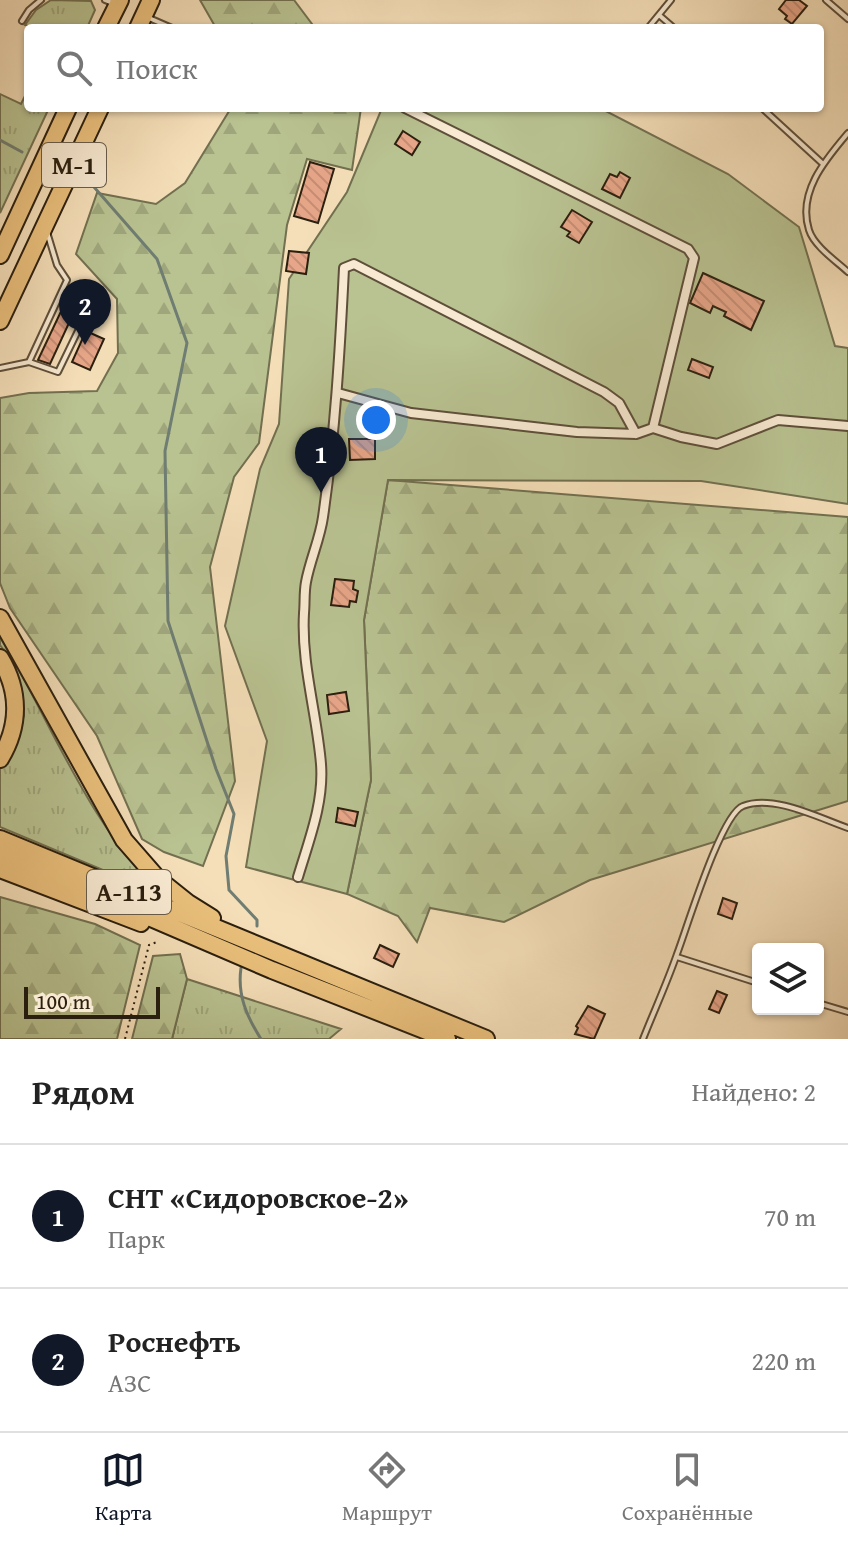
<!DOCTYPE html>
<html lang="ru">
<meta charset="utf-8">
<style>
:root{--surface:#fff;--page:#f2f2f2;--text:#222;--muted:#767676;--line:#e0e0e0;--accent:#111827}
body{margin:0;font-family:"Gentium Book Plus",serif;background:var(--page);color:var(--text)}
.controls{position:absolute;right:24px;bottom:24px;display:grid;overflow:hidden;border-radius:8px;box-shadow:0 2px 6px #0004}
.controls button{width:72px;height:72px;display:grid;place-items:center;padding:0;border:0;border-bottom:2px solid var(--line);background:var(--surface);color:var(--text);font:40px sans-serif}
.scale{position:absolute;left:24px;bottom:20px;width:136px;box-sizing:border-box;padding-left:8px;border:4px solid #2b1f0f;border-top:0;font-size:22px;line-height:28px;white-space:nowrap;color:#2b1f0f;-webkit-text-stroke:6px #f8ead2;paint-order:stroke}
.you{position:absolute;left:376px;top:420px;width:28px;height:28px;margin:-20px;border:6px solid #fff;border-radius:50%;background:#1a73e8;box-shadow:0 0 0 12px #1a73e833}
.badge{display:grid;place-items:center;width:52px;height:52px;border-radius:50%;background:var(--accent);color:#fff;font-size:26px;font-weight:700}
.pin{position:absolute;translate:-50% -66px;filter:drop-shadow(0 2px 4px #0008)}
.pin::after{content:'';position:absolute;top:42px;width:28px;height:24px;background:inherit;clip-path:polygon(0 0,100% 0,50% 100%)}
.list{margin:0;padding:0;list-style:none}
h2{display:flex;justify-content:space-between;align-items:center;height:104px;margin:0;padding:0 32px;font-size:34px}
h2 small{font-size:26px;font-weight:400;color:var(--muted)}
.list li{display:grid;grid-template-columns:52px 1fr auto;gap:24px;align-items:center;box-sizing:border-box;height:144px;padding:0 32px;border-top:2px solid var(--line)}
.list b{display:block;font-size:30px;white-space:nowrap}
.list p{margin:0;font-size:26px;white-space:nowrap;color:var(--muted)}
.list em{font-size:26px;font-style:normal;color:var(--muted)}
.icon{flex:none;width:44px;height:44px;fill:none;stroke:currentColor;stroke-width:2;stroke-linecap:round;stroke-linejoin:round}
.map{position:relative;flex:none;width:848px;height:1039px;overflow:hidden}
.search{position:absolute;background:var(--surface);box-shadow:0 2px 6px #0004;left:24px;right:24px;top:24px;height:88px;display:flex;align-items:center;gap:20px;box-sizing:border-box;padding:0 28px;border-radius:8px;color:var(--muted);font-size:30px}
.sheet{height:392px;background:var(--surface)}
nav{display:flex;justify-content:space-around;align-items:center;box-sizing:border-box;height:112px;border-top:2px solid var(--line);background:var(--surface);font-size:22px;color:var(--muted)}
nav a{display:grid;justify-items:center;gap:4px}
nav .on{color:var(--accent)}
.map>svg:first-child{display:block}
.grass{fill:url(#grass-tufts);stroke:#727050;stroke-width:2}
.forest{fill:url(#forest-firs);stroke:#727050;stroke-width:2}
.garden{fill:#b9c291;stroke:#727050;stroke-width:2}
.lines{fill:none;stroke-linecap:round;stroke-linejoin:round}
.stream{stroke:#6f7d72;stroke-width:3}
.building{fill:url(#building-back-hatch);stroke:#2b1f0f;stroke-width:2}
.lane-casing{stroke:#5e4f3a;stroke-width:8}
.street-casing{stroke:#5e4f3a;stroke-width:12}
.highway-casing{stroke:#2b1f0f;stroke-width:20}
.path{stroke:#2b1f0f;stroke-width:2;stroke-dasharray:2 4;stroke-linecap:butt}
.lane{stroke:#f8ead2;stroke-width:4}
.street{stroke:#f8ead2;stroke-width:8}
.highway{stroke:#eac07c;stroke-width:16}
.labels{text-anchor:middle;stroke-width:7;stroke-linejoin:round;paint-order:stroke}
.shield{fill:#f8ead2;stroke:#685c4a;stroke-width:2}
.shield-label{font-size:26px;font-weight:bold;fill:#2b1f0f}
</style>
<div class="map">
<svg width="848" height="1039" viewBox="0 0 848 1039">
<defs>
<pattern id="grass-tufts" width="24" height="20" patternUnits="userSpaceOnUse" patternTransform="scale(2)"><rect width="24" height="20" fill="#b9c291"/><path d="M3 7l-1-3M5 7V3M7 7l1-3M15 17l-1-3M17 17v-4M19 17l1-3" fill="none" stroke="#9fa67c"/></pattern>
<pattern id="forest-firs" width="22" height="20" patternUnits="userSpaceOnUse" patternTransform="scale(2)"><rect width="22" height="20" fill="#b9c291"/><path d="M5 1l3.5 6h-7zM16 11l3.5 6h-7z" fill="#9fa67c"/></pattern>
<pattern id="building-back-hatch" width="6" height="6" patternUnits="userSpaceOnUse" patternTransform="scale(2)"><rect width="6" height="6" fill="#e7a689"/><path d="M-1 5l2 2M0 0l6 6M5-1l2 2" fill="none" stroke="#c68e75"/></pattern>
</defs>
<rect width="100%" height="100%" fill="#f5dfb9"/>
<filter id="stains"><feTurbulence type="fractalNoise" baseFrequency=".0025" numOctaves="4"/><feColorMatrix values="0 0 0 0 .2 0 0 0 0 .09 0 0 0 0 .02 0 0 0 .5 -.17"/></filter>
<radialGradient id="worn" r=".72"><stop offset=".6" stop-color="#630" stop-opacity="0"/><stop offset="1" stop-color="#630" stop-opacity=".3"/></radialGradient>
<path class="grass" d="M51,0l40,1 4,9 -8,18h-55l-7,-3 11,-15z
M28,90v18h21l-49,105v-119l21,10z
M0,637c53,87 88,190 165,259l-165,-69v-60l17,-26 7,-26 -2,-25 -13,-32 -9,-13z
M187,979l154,50 -12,10h-157z"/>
<path class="forest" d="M200,0h94l21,28h-99z
M231,108h130l-9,62 -45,-11 -20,66 -28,218 -25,34 -24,90 25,214 -32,85 -39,-14 -22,-13 -45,-103 -87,-128 -10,-25v-185l29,-5 68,-2 21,-38 -1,-54 -41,-45 21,-61 59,11 29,-21z
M388,480l460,37v284l-258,79 -86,42 -74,-14 -13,34 -19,-26 -51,-22 24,-114 -7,-160z
M0,897l95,27 45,21 -23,94h-117z
M180,954l7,25 -15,60h-40l21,-83z"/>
<path class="garden" d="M382,108h218l128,66 71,53 36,119 13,2v156l-147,-23 -313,-1 -24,140 7,160 -24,114 -101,-27 21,-126 -42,-115 35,-157 19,-45 10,-145 58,-87z"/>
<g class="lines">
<path class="stream" d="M0,140l22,12
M94,187l63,72 30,84 -22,108 3,170 48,148 18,45 -8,42 3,34 28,30v6
M241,968c-4,27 6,49 20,71"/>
</g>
<path class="building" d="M786,0h13l8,6 -15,18 -7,-5 2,-3 -8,-7z
M403,131l17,11 -8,13 -17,-11z
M310,162l24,7 -16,54 -24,-7z
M620,172l10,6 -10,20 -18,-9 8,-15 7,3z
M572,210l20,12 -13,21 -12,-7 3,-4 -9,-5z
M289,251l20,2 -3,21 -20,-3z
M703,273l61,28 -13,29 -27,-14 2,-4 -13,-6 -3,7 -20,-10z
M64,305l11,5 -25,54 -12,-4z
M86,331l18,8 -14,31 -18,-8z
M692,359l21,8 -4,11 -21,-8z
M349,439h26v20l-25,1z
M335,579l19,2 -1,8 5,2 -2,11 -6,-1 -1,6 -18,-2z
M346,692l3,19 -20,3 -2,-19z
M338,808l20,4 -3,14 -19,-4z
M723,898l14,5 -5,16 -14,-5z
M380,945l19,9 -6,13 -19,-9z
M717,991l10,4 -8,18 -10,-4z
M588,1006l17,8 -11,25 -19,-5 3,-6 -2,-2z"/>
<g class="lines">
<g class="lane-casing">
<path id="lane" d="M105,0l10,4
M826,0l22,19
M659,15l15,13
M149,18l23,10
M22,21l7,-11 12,-10
M648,28l23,-28
M762,108l60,55
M848,133c-22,26 -51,59 -39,97 5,16 27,31 39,42
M29,362l29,10 32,-66 -29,-13
M0,368l29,-6 38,-82 -10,-15 -10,-33
M677,957l81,26
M818,1003l30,9
M643,1039c11,-28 24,-56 34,-85 10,-26 44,-140 66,-148 30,-12 76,12 105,22"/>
</g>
<g class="street-casing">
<path id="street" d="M405,108l283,141 6,9 -41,170
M338,393l73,20 166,19 59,2 17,-6 28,9 36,7 61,-24 70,6
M298,877c11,-37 26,-74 23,-113 -4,-50 -20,-100 -17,-151 1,-10 0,-21 2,-31 4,-22 14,-43 17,-65 12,-83 17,-166 21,-249l10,-4 250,128 15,11 17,31"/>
</g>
<g class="highway-casing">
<path id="highway" d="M106,28l14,-28
M138,28l13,-28
M0,255l68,-147
M0,321l100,-213
M0,618l124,222 34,39 30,24 24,15
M0,658c20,33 20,68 0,101
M0,839l486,200
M0,853l272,117 175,69
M0,869l141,54"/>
</g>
<path class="path" d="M125,1039l24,-94 8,-3"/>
<use href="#lane" class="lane"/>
<use href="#street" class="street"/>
<use href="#highway" class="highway"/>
</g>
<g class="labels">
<g class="shield">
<rect x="42" y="143" width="64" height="44" rx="6"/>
<rect x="87" y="870" width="84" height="44" rx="6"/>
</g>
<g class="shield-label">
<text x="74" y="174">М-1</text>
<text x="129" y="901">А-113</text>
</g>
</g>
<rect width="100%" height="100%" filter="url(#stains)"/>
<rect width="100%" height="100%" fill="url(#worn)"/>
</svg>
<div class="controls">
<button><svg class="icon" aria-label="layers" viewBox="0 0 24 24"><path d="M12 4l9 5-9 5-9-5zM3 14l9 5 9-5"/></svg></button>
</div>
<div class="scale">100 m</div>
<div class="you"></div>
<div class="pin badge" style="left:321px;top:493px">1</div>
<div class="pin badge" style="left:85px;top:345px">2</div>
<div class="search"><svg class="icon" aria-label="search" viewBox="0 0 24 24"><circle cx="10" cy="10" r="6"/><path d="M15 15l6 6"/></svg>Поиск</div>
</div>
<section class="sheet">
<h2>Рядом<small>Найдено: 2</small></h2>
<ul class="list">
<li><span class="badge">1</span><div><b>СНТ «Сидоровское-2»</b><p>Парк</p></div><em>70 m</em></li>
<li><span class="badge">2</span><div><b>Роснефть</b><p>АЗС</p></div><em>220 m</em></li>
</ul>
</section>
<nav>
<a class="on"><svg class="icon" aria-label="map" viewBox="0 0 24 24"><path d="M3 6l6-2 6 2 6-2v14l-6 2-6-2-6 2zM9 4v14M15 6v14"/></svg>Карта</a>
<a><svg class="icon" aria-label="directions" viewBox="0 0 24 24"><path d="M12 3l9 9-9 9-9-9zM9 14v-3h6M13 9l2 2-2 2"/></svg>Маршрут</a>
<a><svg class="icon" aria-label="saved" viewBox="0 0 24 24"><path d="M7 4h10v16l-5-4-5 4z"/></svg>Сохранённые</a>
</nav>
